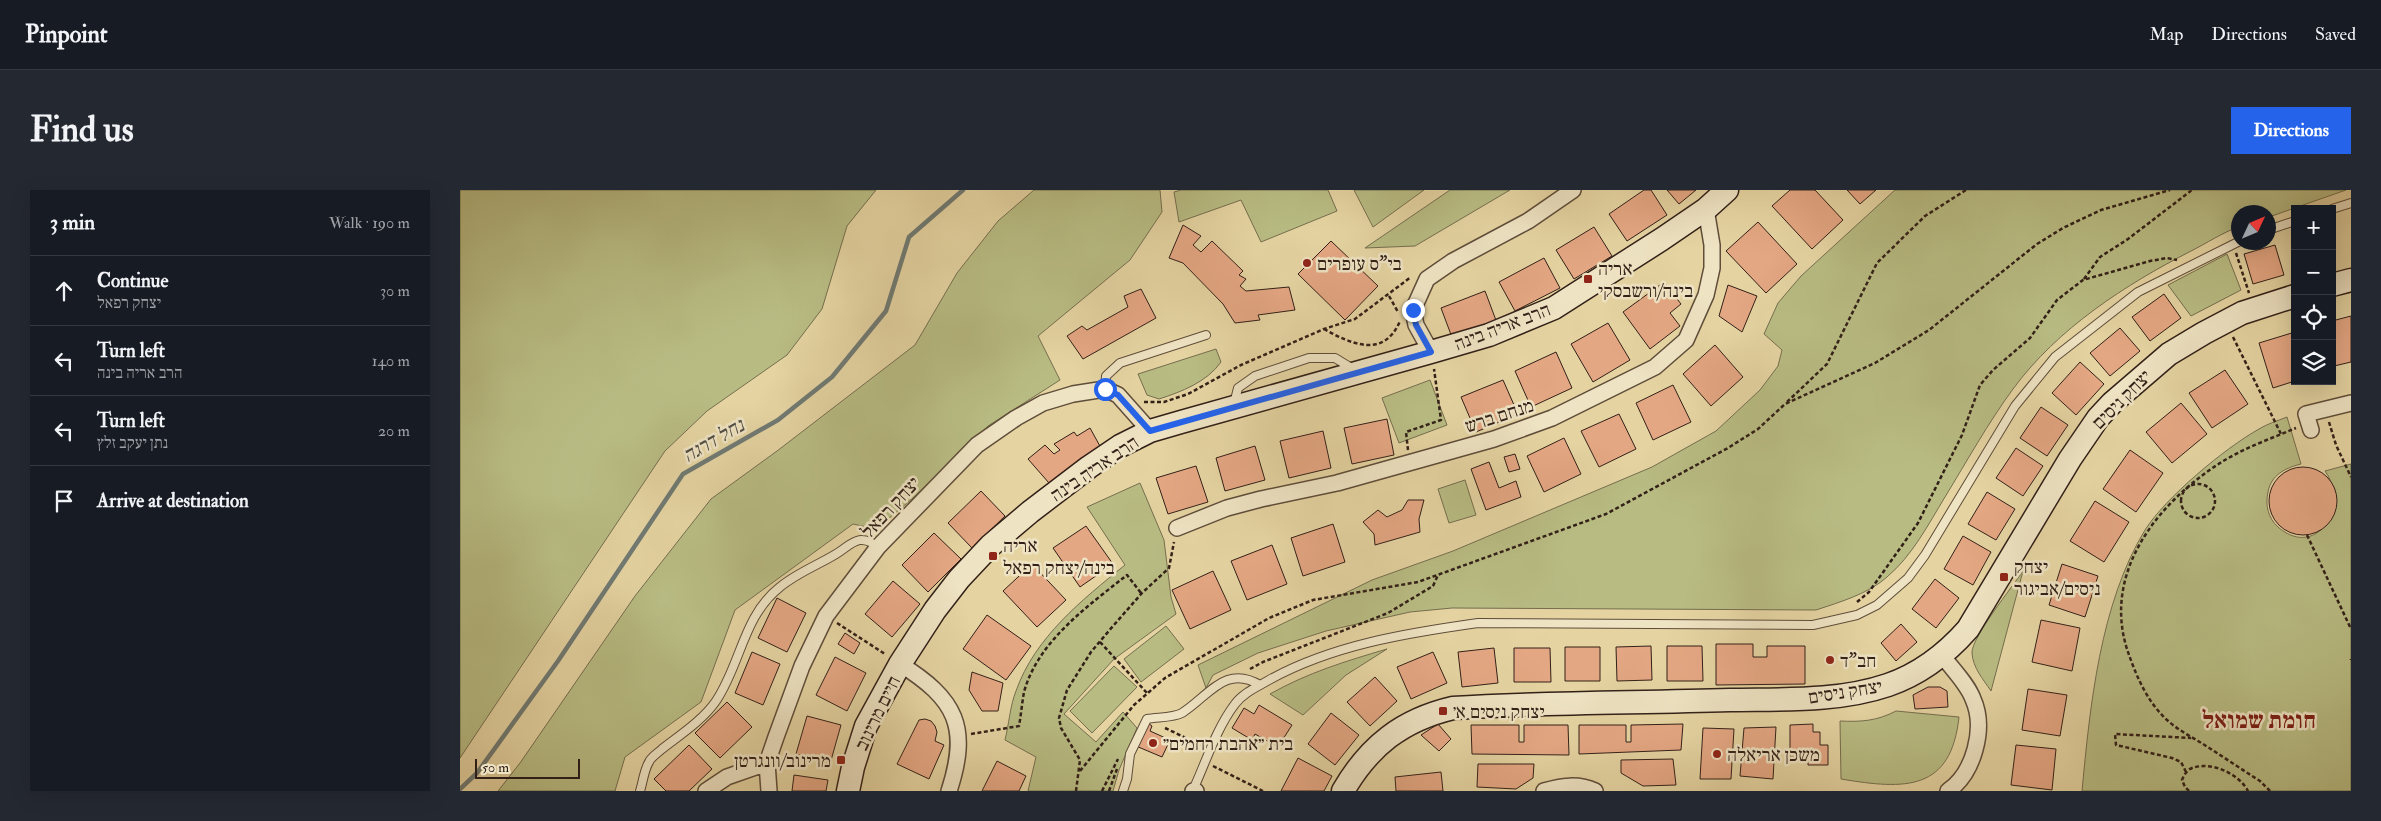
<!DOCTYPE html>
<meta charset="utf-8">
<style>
:root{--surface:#171b24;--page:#242831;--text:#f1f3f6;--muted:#9ea1a6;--line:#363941;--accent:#2563eb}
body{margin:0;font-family:"IM FELL Double Pica","Frank Ruhl Libre",serif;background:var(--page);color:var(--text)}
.controls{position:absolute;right:15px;top:15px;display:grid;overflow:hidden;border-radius:0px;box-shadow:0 5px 20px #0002}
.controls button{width:45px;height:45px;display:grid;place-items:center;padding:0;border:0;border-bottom:1px solid var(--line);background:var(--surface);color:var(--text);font:25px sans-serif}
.compass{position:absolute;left:1771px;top:15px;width:45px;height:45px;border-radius:50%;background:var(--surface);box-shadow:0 5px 20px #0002;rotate:46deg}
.scale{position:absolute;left:15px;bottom:12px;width:105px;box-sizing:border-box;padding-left:5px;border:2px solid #322018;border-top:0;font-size:14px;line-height:18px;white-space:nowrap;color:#322018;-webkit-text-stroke:4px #eee3c3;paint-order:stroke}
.stop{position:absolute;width:15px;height:15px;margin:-11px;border:4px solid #2563eb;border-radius:50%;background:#fff}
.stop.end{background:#2563eb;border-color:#fff;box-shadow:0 1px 5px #0008}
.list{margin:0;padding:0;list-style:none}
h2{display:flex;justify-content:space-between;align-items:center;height:65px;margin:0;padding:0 20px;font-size:21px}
h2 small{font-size:16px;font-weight:400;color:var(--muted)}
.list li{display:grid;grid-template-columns:32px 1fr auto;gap:15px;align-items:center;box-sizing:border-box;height:70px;padding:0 20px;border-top:1px solid var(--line)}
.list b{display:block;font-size:19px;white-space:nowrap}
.list p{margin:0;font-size:16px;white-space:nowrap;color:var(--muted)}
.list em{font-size:16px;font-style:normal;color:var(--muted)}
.icon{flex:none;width:28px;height:28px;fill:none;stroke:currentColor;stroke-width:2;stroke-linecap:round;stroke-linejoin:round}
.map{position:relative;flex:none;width:1891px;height:601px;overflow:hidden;border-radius:0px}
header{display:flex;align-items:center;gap:30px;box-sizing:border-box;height:70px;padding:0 25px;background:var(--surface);border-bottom:1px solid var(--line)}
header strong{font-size:24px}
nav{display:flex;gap:28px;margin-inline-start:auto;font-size:18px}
.intro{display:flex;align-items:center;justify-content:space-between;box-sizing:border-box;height:120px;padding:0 30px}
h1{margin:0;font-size:35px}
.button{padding:12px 22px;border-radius:0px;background:var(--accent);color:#fff;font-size:18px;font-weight:700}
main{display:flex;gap:30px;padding:0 30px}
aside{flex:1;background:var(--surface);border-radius:0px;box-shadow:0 5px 20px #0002}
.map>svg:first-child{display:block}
.green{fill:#b8bc83;stroke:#756e4e}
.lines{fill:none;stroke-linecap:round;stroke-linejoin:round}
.stream{stroke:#707a73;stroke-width:4.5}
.building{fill:#e4a783;stroke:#322018}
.lane-casing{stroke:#5f4d3a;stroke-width:10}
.street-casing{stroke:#5f4d3a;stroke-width:18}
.secondary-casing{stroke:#322018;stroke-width:25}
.path{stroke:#322018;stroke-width:2.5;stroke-dasharray:4 2.5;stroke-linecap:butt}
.lane{stroke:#eee3c3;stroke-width:8}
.street{stroke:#eee3c3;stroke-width:15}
.secondary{stroke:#eee3c3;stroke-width:22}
.route{stroke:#2563eb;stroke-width:6}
.poi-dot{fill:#8f2418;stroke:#eee3c3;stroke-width:2}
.labels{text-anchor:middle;stroke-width:5;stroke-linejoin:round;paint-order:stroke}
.poi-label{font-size:19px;fill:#322018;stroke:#eee3c3;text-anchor:start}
.street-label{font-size:19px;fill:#322018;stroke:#eee3c3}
.water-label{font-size:20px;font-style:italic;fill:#514d45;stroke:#eee3c3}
.district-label{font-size:24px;font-weight:bold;fill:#7a1f14;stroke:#eee3c3}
</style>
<header>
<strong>Pinpoint</strong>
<nav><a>Map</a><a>Directions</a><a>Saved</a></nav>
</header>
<div class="intro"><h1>Find us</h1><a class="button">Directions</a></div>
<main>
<aside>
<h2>3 min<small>Walk · 190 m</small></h2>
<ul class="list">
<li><svg class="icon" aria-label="ahead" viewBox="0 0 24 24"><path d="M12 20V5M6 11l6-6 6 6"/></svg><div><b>Continue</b><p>יצחק רפאל</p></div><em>30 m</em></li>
<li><svg class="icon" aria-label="left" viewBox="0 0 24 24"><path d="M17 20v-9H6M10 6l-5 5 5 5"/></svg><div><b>Turn left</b><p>הרב אריה בינה</p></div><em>140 m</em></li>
<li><svg class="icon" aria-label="left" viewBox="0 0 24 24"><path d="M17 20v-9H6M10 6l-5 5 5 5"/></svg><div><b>Turn left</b><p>נתן יעקב זלץ</p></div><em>20 m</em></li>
<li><svg class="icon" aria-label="arrive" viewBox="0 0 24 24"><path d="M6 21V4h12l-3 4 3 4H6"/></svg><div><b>Arrive at destination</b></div></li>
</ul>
</aside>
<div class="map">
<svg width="1891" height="601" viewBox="0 0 1891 601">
<rect width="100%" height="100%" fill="#e5d4a2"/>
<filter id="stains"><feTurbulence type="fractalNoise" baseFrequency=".004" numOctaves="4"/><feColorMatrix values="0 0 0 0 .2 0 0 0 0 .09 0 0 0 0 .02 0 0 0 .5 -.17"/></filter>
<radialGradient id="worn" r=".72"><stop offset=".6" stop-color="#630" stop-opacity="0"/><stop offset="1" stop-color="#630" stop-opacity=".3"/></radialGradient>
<path class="green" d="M0,0h416l-29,36 -25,83 -35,46 -80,56 -42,40 -205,307z
M574,0h126l2,22 -32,48 -92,76 22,44 -72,46 -76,73 -36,30 -23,-5 -118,86 -34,92 -76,55 -10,34h-117l22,-28 115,-167 76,-97 66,-48 138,-106 42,-72 41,-52z
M721,0h147l9,21 -76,31 -20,-42 -62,22 -5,-30z
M894,0h70l-51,37z
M990,0h60l-95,56 -50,2z
M1435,0h451l-77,27 -1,-5h-30v15c-16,6 -31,16 -47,24 -66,34 -133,77 -178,138 -25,34 -46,72 -68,108 -17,28 -33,59 -58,80 -19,17 -47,25 -71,33l-364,-2 -42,4 -84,19 -68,22 -45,22 -7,13 -8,-23 174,-85 81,-29 199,-84 64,-36 44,-41 18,-24 4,-16 -18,-16 14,-31 23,-27z
M1767,64l14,36 -50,26 -23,-31z
M756,159l5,13c-14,20 -40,30 -62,37l-12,-4 -9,-21z
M970,190l17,45 -48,18 -17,-45z
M1827,227l14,47c-16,4 -30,11 -33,28 -3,13 0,26 10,35 38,33 73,-20 47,-56l26,-7v327h-269c8,-85 18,-187 63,-261 20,-32 80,-82 114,-101 8,-5 18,-8 28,-12z
M1005,290l11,35 -27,8 -11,-34z
M680,293l24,57 7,57 5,17 -62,45 -50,55 32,28 27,-30 14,16 -18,42 -6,21h-85l8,-34 -31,-17c4,-16 5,-34 11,-49 19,-54 66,-91 109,-126l-38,-58z
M1563,381l-32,120c-8,-12 -18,-23 -19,-38 -1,-15 41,-67 51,-82z
M706,436l18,23 -43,33 -17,-23z
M927,459l-41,26 -43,40 -33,-21c37,-21 76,-33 117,-45z
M654,476l23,21 -45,46 -22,-22z
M1436,521l63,6c-8,74 -53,73 -118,62l-1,-58c21,1 37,0 56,-10z"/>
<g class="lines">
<path class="stream" d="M0,599l17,-16 81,-112 125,-187 95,-54 54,-43 54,-66 23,-74 54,-47"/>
</g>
<path class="building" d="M1184,0h7l16,25 -40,26 -18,-27z
M1207,0h29l-17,14z
M1330,0h25l28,30 -31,29 -40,-43z
M1387,0h29l-16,14z
M1298,32l39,42 -31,29 -40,-42z
M723,35l18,11 -8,9 8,7 11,-11 31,30 -4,4 7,4 -6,7 6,5 43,-4 6,23 -37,5 2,5 -25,3 -12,-19 -40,-41 -14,-5z
M1134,37l18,29 -38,23 -18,-29z
M871,51l47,45 -33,34 -47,-46z
M1815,55l9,30 -31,9 -9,-30z
M1084,68l16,30 -45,23 -16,-29z
M1204,92l17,22 -11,9 10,13 -30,23 -27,-37z
M1268,95l29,11 -15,36 -23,-16z
M681,99l15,29 -73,41 -16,-23 15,-10 5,4 41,-23 -4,-11z
M1025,101l12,32 -44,17 -12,-32z
M1704,104l17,24 -31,23 -18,-24z
M1891,126v46l-17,4 -2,-8v-37z
M1148,133l22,37 -37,22 -22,-38z
M1660,138l20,23 -30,25 -20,-23z
M1835,142v49l-22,7 -14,-45z
M1255,155l28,32 -32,29 -28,-32z
M1096,162l16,36 -41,19 -16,-36z
M1620,172l24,22 -28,31 -24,-22z
M1765,180l23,34 -36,24 -23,-35z
M1043,190l15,34 -42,18 -15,-35z
M1213,195l18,37 -38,18 -17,-37z
M1721,213l26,31 -35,29 -26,-31z
M1581,217l27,18 -21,31 -27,-18z
M1159,224l17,35 -37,18 -18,-36z
M927,229l7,36 -42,9 -8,-36z
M630,238l11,20 -52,35 -21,-24 17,-14 9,9 6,-4 -6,-6 20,-12 3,4z
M863,241l8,37 -42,10 -9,-37z
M1104,248l17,36 -37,18 -17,-36z
M795,256l10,34 -40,11 -9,-33z
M1556,258l27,18 -20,30 -27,-18z
M1670,260l33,23 -27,39 -33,-23z
M1055,264l5,15 -11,3 -5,-15z
M1029,272l10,26 17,-7 5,16 -35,13 -15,-41z
M736,276l12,36 -40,12 -12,-36z
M1809 311a34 34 0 1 1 68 0a34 34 0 1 1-68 0Z
M521,301l24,25 -33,32 -24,-25z
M1527,302l28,17 -19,31 -28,-16z
M948,310h16l-5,19 1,13 -45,13 -1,-11 -11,-12 15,-12 9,7 15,-7z
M1635,311l34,21 -25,40 -34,-21z
M873,334l12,38 -42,14 -12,-38z
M626,336l27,38 -33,23 -27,-39z
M474,343l27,26 -33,33 -26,-27z
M1503,346l28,16 -18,33 -29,-16z
M812,355l15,39 -40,16 -16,-39z
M572,374l34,36 -29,27 -34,-36z
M1602,374l36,12 -13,41 -36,-12z
M753,381l18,39 -41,19 -18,-39z
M1475,389l24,19 -23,30 -24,-19z
M433,391l27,23 -28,33 -27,-23z
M317,408l29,15 -19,39 -29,-14z
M527,425l44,31 -25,34 -43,-31z
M1581,430l39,8 -8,43 -40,-9z
M1441,434l16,18 -21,19 -15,-18z
M385,443l15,10 -6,11 -16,-10z
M1256,454h37v13h14v-11h38v38l-89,1z
M1191,456l1,34 -35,1 -1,-34z
M1207,456h35l1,35h-36z
M1105,457h35v34h-35z
M1034,458l4,35 -36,4 -4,-35z
M1054,458h36l1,34h-37z
M292,462l28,12 -17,41 -28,-12z
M973,462l14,31 -36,16 -14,-32z
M375,467l31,16 -19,38 -31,-16z
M512,482l31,11 -5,28h-16l-13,-21z
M915,487l22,24 -27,25 -23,-24z
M1468,497h12l7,4 1,16 -33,2 -2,-14z
M1568,499l39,6 -7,41 -38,-6z
M267,512l25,25 -32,31 -25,-25z
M799,515l33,20 -14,22 -23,-13 -3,6 -20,-12 12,-20 10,6z
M871,523l28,22 -24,30 -27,-21z
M347,526l34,9 -11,39 -34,-10z
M465,529l6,2 4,5 2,6 -2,9 9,4 -15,34 -32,-15 22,-44z
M688,533l4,3 -2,5 20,9 -8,17 -26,-11z
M978,534l13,15 -12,12 -18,-16z
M1223,534l-2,26 -102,4v-29h47v17h5v-17z
M1353,534v8h7v13h8v20h-20v-9l-18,1v-32z
M1011,535h48v17h5v-17h44l1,30 -97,-1z
M1316,537l-3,52 -33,-3 4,-48z
M1243,538l31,1 -3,50h-31z
M229,555l23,24 -23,22h-23l-12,-12z
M1556,555l40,4 -4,41 -41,-5z
M838,568l34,18 -8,15h-43z
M1213,569l3,26 -33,1 -22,-13v-13z
M537,571l29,15 -7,15h-37z
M1018,574h56l-1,14 -17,11 -39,-2z
M981,582l2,19h-47l-1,-14z
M334,585l34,5 -2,11h-34z"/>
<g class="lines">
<g class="lane-casing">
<path id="lane" d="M1872,19l19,-6
M1808,40l27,-9
M645,199l1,-13 14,-13 86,-28
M774,214l4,-16 17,-12 54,-18h26l18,11
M733,600c13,-28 23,-61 42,-86 8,-11 22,-17 34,-24 63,-35 138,-47 209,-57l335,2 44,-10 20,-10 31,-27 17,-23 90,-149 40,-49 83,-65 100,-50
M180,601c3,-9 4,-21 9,-29 2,-5 9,-9 13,-13 18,-14 41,-29 54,-48 25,-37 27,-85 64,-114 17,-14 38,-22 56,-33 16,-10 23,-22 42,-7
M663,601l4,-12 3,-25 17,-35c10,-2 26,-1 35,-6 27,-17 43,-49 78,-28"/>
</g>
<g class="street-casing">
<path id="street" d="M971,162l-15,-27 -3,-15 14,-31 26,-18 75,-40 45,-31
M1851,240l-5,-16 45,-11
M717,338l50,-20 34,-9 76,-16 157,-44 58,-21 103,-51 31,-27 20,-45 6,-27v-23l-6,-36
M1482,465c10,14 25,28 31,44 13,29 1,74 -25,92
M440,474c56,35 70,63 49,127
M246,601l21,-14 40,-14
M309,601l-2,-28 9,-26 26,-71 24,-50 52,-69 99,-102 39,-27 27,-15 30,-9 32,-5 13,6 32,36
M733,601h3
M1084,601c17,-5 34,-8 51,0"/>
</g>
<g class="secondary-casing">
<path id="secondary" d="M1872,95l19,-5
M388,601l5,-24 13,-41 34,-62 35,-54 24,-31 31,-33 40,-34 59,-45 31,-21 30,-15 31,-9 250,-70 58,-17 65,-27 108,-69 44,-30 21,-19
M883,601c26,-45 59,-71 110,-83 92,-6 185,-5 277,-8 52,-1 108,2 158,-15 32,-11 58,-31 80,-56l102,-170 28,-41 14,-15 57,-49 35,-21 38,-20 53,-17"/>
</g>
<path class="path" d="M1776,63l13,40
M1624,89l16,-22 28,-18 64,-49
M929,106l9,16
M864,139c27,15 60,30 76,-8
M1773,147l48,97
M684,212h20l24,-8 53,-29 83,-36 31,-10 56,-42
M1327,212l40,-38 50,-101 48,-47 41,-26
M1869,232l7,23 15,32
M948,260l-2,-18 35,-12 -7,-51
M1721 311a17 17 0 1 1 34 0a17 17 0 1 1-34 0Z
M1847,345l44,94
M1397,412l12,-10 49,-69 44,-88 18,-50 13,-15 37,-32 27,-38 26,-20 67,-19 17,-3 10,2
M377,433l48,31
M640,452l47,51
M1891,469v1
M790,479l13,-7 125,-49 45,-27 5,-11
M705,538l36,17
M511,544l48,-8c2,-11 3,-23 5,-34 14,-51 64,-86 103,-117l14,18
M753,576l50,25
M620,581l54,-66 31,-27 104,-60 44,-18 105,-18 188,-68 122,-66 30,-19 27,-25 90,-41 54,-33 108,-86 26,-16 38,-18 69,-20
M1726,582l-5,-10 -9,-4 -56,-13 -1,-11 76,4
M616,601l4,-31 -19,-32 -2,-10 8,-28 24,-38 22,-26 29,-33 27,-25 5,-26
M642,601l16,-32
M649,601l8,-22
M1729,601l-4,-4 -3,-7c2,-5 5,-10 10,-12 20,-7 47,6 56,23
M1810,601l-10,-10c-19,-12 -38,-25 -57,-37 -13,-8 -27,-15 -38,-26 -19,-18 -30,-45 -38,-69 -24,-76 29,-144 90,-184 24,-16 53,-26 79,-37"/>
<use href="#lane" class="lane"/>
<use href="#street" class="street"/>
<use href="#secondary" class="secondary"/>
</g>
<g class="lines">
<path class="route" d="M645,199l13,6 32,36 281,-79 -15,-27 -3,-15"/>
</g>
<g class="poi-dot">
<circle cx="847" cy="73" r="5"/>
<rect x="1123" y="84" width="10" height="10" rx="2.5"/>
<rect x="528" y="361" width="10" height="10" rx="2.5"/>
<rect x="1539" y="382" width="10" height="10" rx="2.5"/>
<circle cx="1370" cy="470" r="5"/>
<rect x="978" y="516" width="10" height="10" rx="2.5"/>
<circle cx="693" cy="553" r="5"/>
<circle cx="1257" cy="564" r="5"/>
<rect x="376" y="565" width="10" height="10" rx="2.5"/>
</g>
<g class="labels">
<g class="poi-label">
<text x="857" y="80">בי"ס עופרים</text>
<text x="1138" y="85">אריה<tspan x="1138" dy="22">בינה/ורשבסקי</tspan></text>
<text x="543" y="362">אריה<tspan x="543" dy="22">בינה/יצחק רפאל</tspan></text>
<text x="1554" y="383">יצחק<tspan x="1554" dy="22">ניסים/אביגור</tspan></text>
<text x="1380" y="477">חב"ד</text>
<text x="993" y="528">יצחק ניסים א׳</text>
<text x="703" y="560">בית ״אהבת רחמים״</text>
<text x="1267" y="571">משכן אריאלה</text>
<text x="371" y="577" text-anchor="end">מרינוב/וונגרטן</text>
</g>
<g class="street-label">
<text transform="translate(1042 136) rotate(-21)" y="7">הרב אריה בינה</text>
<text transform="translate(1661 209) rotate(-45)" y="7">יצחק ניסים</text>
<text transform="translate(1039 225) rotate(-18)" y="7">מנחם ברש</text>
<text transform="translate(634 278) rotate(-34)" y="7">הרב אריה בינה</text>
<text transform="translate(430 317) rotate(-47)" y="7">יצחק רפאל</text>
<text transform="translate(1385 501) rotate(-9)" y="7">יצחק ניסים</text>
<text transform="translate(417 523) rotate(-64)" y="7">חיים מרינוב</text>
</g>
<g class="water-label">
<text transform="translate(253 250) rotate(-30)" y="7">נחל דרגה</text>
</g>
<g class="district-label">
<text x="1799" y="538">חומת שמואל</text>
</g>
</g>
<rect width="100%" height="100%" filter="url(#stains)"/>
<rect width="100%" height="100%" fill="url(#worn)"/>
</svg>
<div class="controls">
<button>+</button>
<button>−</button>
<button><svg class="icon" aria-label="locate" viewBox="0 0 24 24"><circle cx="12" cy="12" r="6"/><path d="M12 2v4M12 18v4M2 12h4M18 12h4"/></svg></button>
<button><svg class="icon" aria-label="layers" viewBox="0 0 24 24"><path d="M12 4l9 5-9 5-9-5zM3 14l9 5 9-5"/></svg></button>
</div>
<svg class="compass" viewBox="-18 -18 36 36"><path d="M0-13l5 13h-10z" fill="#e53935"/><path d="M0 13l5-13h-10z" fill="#9ea1a6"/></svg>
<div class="scale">50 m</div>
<div class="stop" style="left:645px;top:199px"></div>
<div class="stop end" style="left:953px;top:120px"></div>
</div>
</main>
